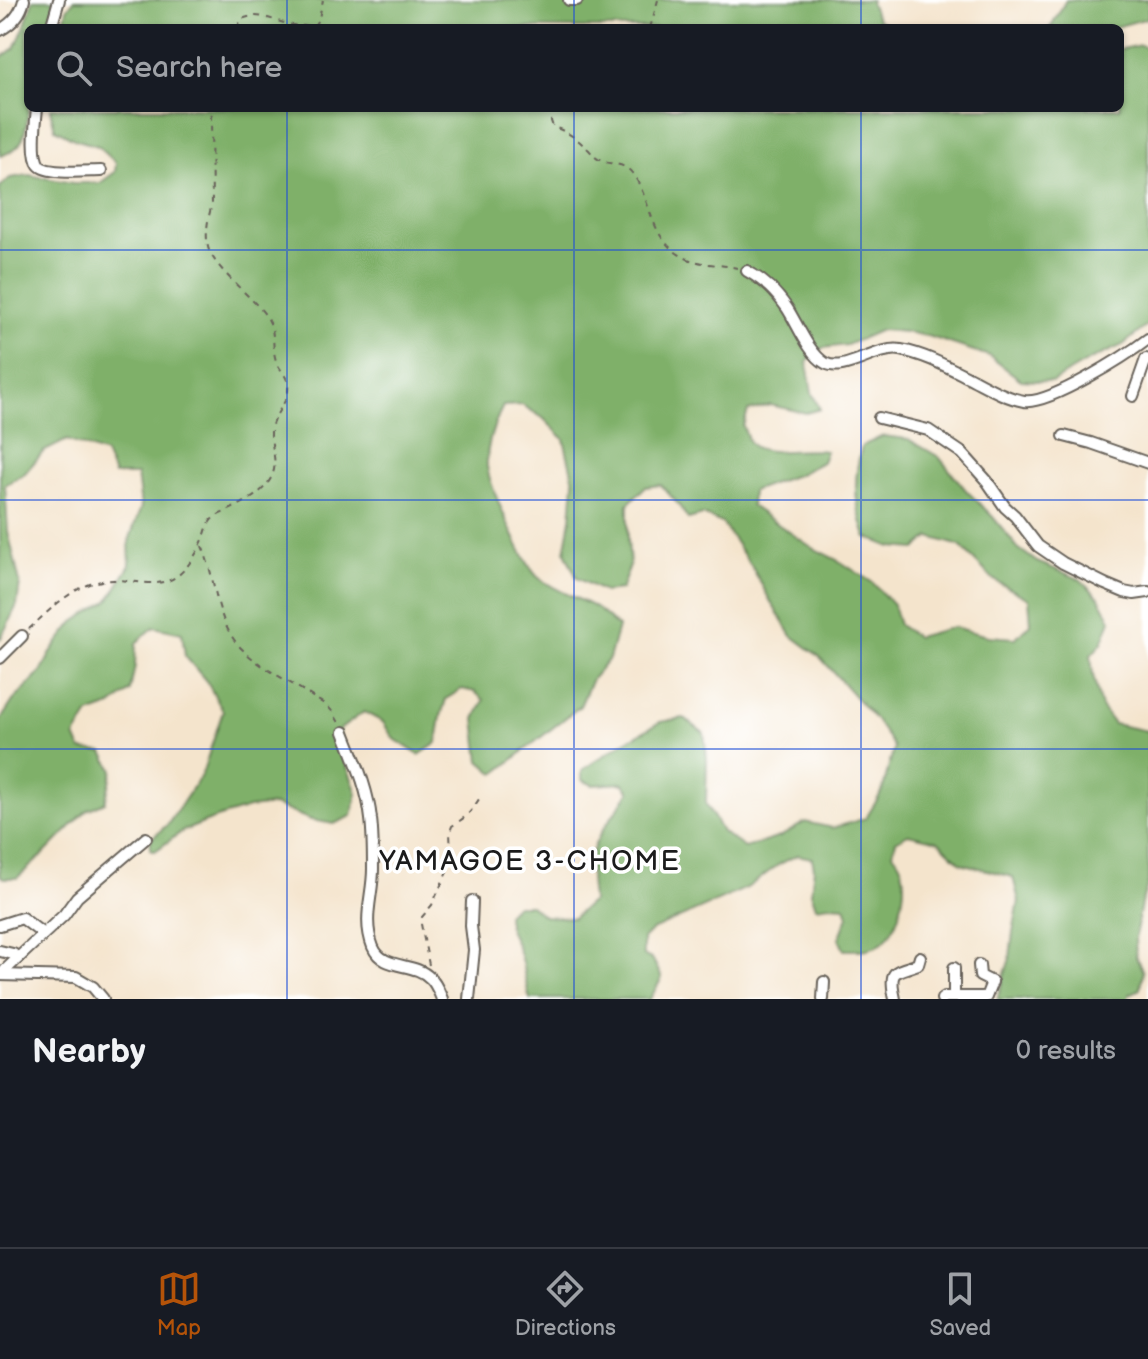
<!DOCTYPE html>
<html lang="en">
<head>
<meta charset="utf-8">
<style>
	body { margin:0; font-family:"Balsamiq Sans",sans-serif; background:#242831; color:#f1f3f6 }
	.list { margin:0; padding:0; list-style:none }
	h2 { display:flex; justify-content:space-between; align-items:center; height:104px; margin:0; padding:0 32px; font-size:34px }
	h2 small { font-size:26px; font-weight:400; color:#9ea1a6 }
	.icon { flex:none; width:44px; height:44px; fill:none; stroke:currentColor; stroke-width:2; stroke-linecap:round; stroke-linejoin:round }
	.map { position:relative; flex:none; width:1148px; height:999px; overflow:hidden }
	.search { position:absolute; background:#171b24; box-shadow:0 2px 6px #0004; left:24px; right:24px; top:24px; height:88px; display:flex; align-items:center; gap:20px; box-sizing:border-box; padding:0 28px; border-radius:12px; color:#9ea1a6; font-size:30px }
	.sheet { height:248px; background:#171b24 }
	nav { display:flex; justify-content:space-around; align-items:center; box-sizing:border-box; height:112px; border-top:2px solid #363941; background:#171b24; font-size:22px; color:#9ea1a6 }
	nav a { display:grid; justify-items:center; gap:4px }
	nav .on { color:#b45309 }
	.map>svg:first-child { display:block }
	.forest { fill:#7fb069; stroke:#4e6642; stroke-width:2 }
	.lines { fill:none; stroke-linecap:round; stroke-linejoin:round }
	.street-casing { stroke:#68625a; stroke-width:14 }
	.path { stroke:#68625a; stroke-width:2; stroke-dasharray:6 6; stroke-linecap:butt }
	.street { stroke:#fff; stroke-width:10 }
	.grid { fill:none; stroke:#1d4ed8; stroke-width:2; stroke-opacity:0.55 }
	.labels { text-anchor:middle; dominant-baseline:central; stroke-width:7; stroke-linejoin:round; paint-order:stroke }
	.neighbourhood-label { font-size:28px; letter-spacing:2px; fill:#1c1c1c; stroke:#fff }
</style>
</head>
<body>
<div class="map">
<svg width="1148" height="999" viewBox="0 0 1148 999">
	<rect width="100%" height="100%" fill="#fff"/>
	<filter id="ink" filterUnits="userSpaceOnUse"><feTurbulence type="fractalNoise" baseFrequency=".0125" numOctaves="2"/><feDisplacementMap in="SourceGraphic" scale="16" xChannelSelector="R" yChannelSelector="G"/><feConvolveMatrix kernelMatrix="1 2 1 2 8 2 1 2 1" color-interpolation-filters="sRGB"/></filter>
	<filter id="wash" filterUnits="userSpaceOnUse"><feTurbulence type="fractalNoise" baseFrequency=".006" numOctaves="4" result="noise"/><feDisplacementMap in="SourceGraphic" scale="32" xChannelSelector="R" yChannelSelector="G"/><feGaussianBlur stdDeviation="1.8" result="paint"/><feColorMatrix in="noise" values="0 0 0 0 0 0 0 0 0 0 0 0 0 0 0 0 0 1.4 0 .05"/><feComposite in="paint" operator="in"/></filter>
	<g filter="url(#wash)">
		<rect width="100%" height="100%" fill="#f4e4cc"/>
		<g class="forest">
			<path d="M33 0H55L48 28H28C28 57 33 120 21 142 17 149 7 154 0 156V58L15 48 24 28Z"/>
			<path d="M74 0H871L870 3 878 20 893 28H63L67 9Z"/>
			<path d="M1066 0H1148V18L1112 28H1050Z"/>
			<path d="M1141 45 1148 49V325L1123 345 1090 360 1052 382 1021 380 989 356 931 337 906 332 881 330 847 345 823 348 807 362 812 393 820 409 806 413 770 405 748 411 743 426C745 431 747 439 750 443 761 458 808 447 826 451L822 462 799 474 752 491 751 506 813 548 841 562 873 583 893 605 899 625 917 637 953 627 988 636 1015 638 1031 624 1029 599 994 580 960 546 930 537 916 549 891 547 866 537C855 504 852 481 862 446L883 436 908 439 939 457 966 490 993 517 1018 548 1037 562 1080 579 1099 597 1111 620 1102 643 1091 655 1093 675 1101 707 1114 724 1148 731V883L1141 904 1135 938 1136 957 1143 972 1140 989 1130 994 1127 999H997L1010 958 1013 932 1019 901 1013 877 961 863 938 841 908 834 896 841 893 853C897 858 901 863 902 869 908 890 899 931 880 944 870 951 856 950 844 950L839 939 848 916 845 906 830 905 816 907 811 892 814 868 812 858 797 855 778 865 747 888 652 930 643 939V955L653 960 662 978 650 999H530C525 984 524 967 519 952 514 935 508 936 507 914L516 905H530L544 916 573 918 592 901C591 889 589 875 590 863 592 838 616 813 630 791L623 783 593 785 582 780V770L618 746 660 722 684 718 704 733 707 758 706 804 722 832 745 848 780 837 805 822 833 828 866 818 882 792 894 747 875 719 820 657 792 636 772 604 752 567 722 523 703 515 688 519 678 504 661 485 645 487 628 504V540L630 565 621 590 604 592 577 578 565 552 571 519 574 482 564 439 543 418 522 405 503 406C494 424 486 445 487 466 489 485 525 567 539 578 556 591 576 597 594 607 603 612 610 621 618 627L609 659 592 679 580 706 495 774 480 761 475 719 484 700 475 692 462 689 446 699 441 716 437 743 419 755 393 738 383 722 364 712 339 730V745L357 793 352 816 334 824 311 820 274 805 249 808 216 818 183 831 155 851 150 849 151 839 168 824 202 774 223 711 207 682 185 656 182 633 154 627 136 643 135 666 130 691 111 706 89 714 75 736 81 750 103 752 113 770 105 802 87 810 42 856 17 878H3L0 875V721L13 701 41 672 53 649 74 622 109 600 130 565 129 541 141 507 137 475H114L105 454 67 440 43 452 25 473 5 485 8 531 20 583 17 605 0 640V187L10 178 29 175 73 183H100L115 172 116 163 98 146 74 139 55 129 51 113V108H1120V49Z"/>
		</g>
	</g>
	<g filter="url(#ink)">
		<g class="lines">
			<defs>
				<g id="street">
					<path d="M569 0H577"/>
					<path d="M51 28 59 0"/>
					<path d="M0 30C13 23 21 14 24 0"/>
					<path d="M37 108C36 121 31 154 39 165 47 175 88 171 101 171"/>
					<path d="M747 271C765 281 776 292 787 308 797 323 809 354 825 363 844 374 876 346 901 350 924 354 948 367 968 377 986 386 1005 398 1024 401 1049 405 1127 355 1148 339"/>
					<path d="M1133 396 1146 359 1148 360"/>
					<path d="M879 418 928 430 962 453 987 481 1005 507 1015 516 1038 546 1063 563 1105 584 1124 592 1134 594 1148 592"/>
					<path d="M1064 436 1091 443 1148 463"/>
					<path d="M0 658 22 636"/>
					<path d="M344 732C355 760 368 789 371 819 373 835 373 852 373 869 373 896 362 919 373 947 383 971 414 961 430 978 436 983 439 992 442 999"/>
					<path d="M0 925 22 918 43 934"/>
					<path d="M0 951 13 954 18 958"/>
					<path d="M954 968V997"/>
					<path d="M1 974 64 915 77 897 146 838"/>
					<path d="M0 975 76 977 93 987 103 999"/>
					<path d="M469 999 474 950 471 926 472 901"/>
					<path d="M823 999 824 982"/>
					<path d="M895 999C888 968 895 973 918 964L920 957"/>
					<path d="M942 999 945 997H986L992 982 980 976 979 965"/>
				</g>
			</defs>
			<use href="#street" class="street-casing"/>
			<g class="path">
				<path d="M238 28 240 20C259 10 274 22 293 25 299 26 307 26 314 26L319 18 323 0"/>
				<path d="M650 28 658 0"/>
				<path d="M553 108 551 121 553 127C569 132 577 139 589 150 592 153 594 157 598 159 608 166 623 161 632 173 651 198 649 234 677 253 695 266 716 263 737 268"/>
				<path d="M202 546C217 580 214 621 242 649 263 670 290 681 314 698 319 701 326 704 330 709 334 713 337 720 340 724"/>
				<path d="M29 629C54 606 79 579 116 580 133 580 153 587 170 580 183 575 195 557 201 544 205 537 206 528 210 522 213 517 220 514 225 512 243 503 263 495 272 476 280 458 266 440 273 422 278 409 290 400 288 384 287 376 280 370 277 363 271 350 276 334 269 321 265 313 257 305 250 298 238 286 212 263 208 247 205 234 208 217 212 205L211 117 213 108"/>
				<path d="M429 965 421 924 422 917 432 905 447 872 451 855 450 832 452 826C469 815 470 813 481 796"/>
			</g>
			<use href="#street" class="street"/>
		</g>
	</g>
	<path class="grid" d="M287 0V28M574 0V28M861 0V28M287 108V999M574 108V999M861 108V999M0 250H1148M0 500H1148M0 749H1148"/>
	<g class="labels">
		<g class="neighbourhood-label">
			<text x="530" y="861">YAMAGOE 3-CHOME</text>
		</g>
	</g>
</svg>
<div class="search"><svg class="icon" aria-label="search" viewBox="0 0 24 24"><circle cx="10" cy="10" r="6"/><path d="M15 15l6 6"/></svg>Search here</div>
</div>
<section class="sheet">
<h2>Nearby<small>0 results</small></h2>
<ul class="list">
</ul>
</section>
<nav>
<a class="on"><svg class="icon" aria-label="map" viewBox="0 0 24 24"><path d="M3 6l6-2 6 2 6-2v14l-6 2-6-2-6 2zM9 4v14M15 6v14"/></svg>Map</a>
<a><svg class="icon" aria-label="directions" viewBox="0 0 24 24"><path d="M12 3l9 9-9 9-9-9zM9 14v-3h6M13 9l2 2-2 2"/></svg>Directions</a>
<a><svg class="icon" aria-label="saved" viewBox="0 0 24 24"><path d="M7 4h10v16l-5-4-5 4z"/></svg>Saved</a>
</nav>
</body>
</html>
